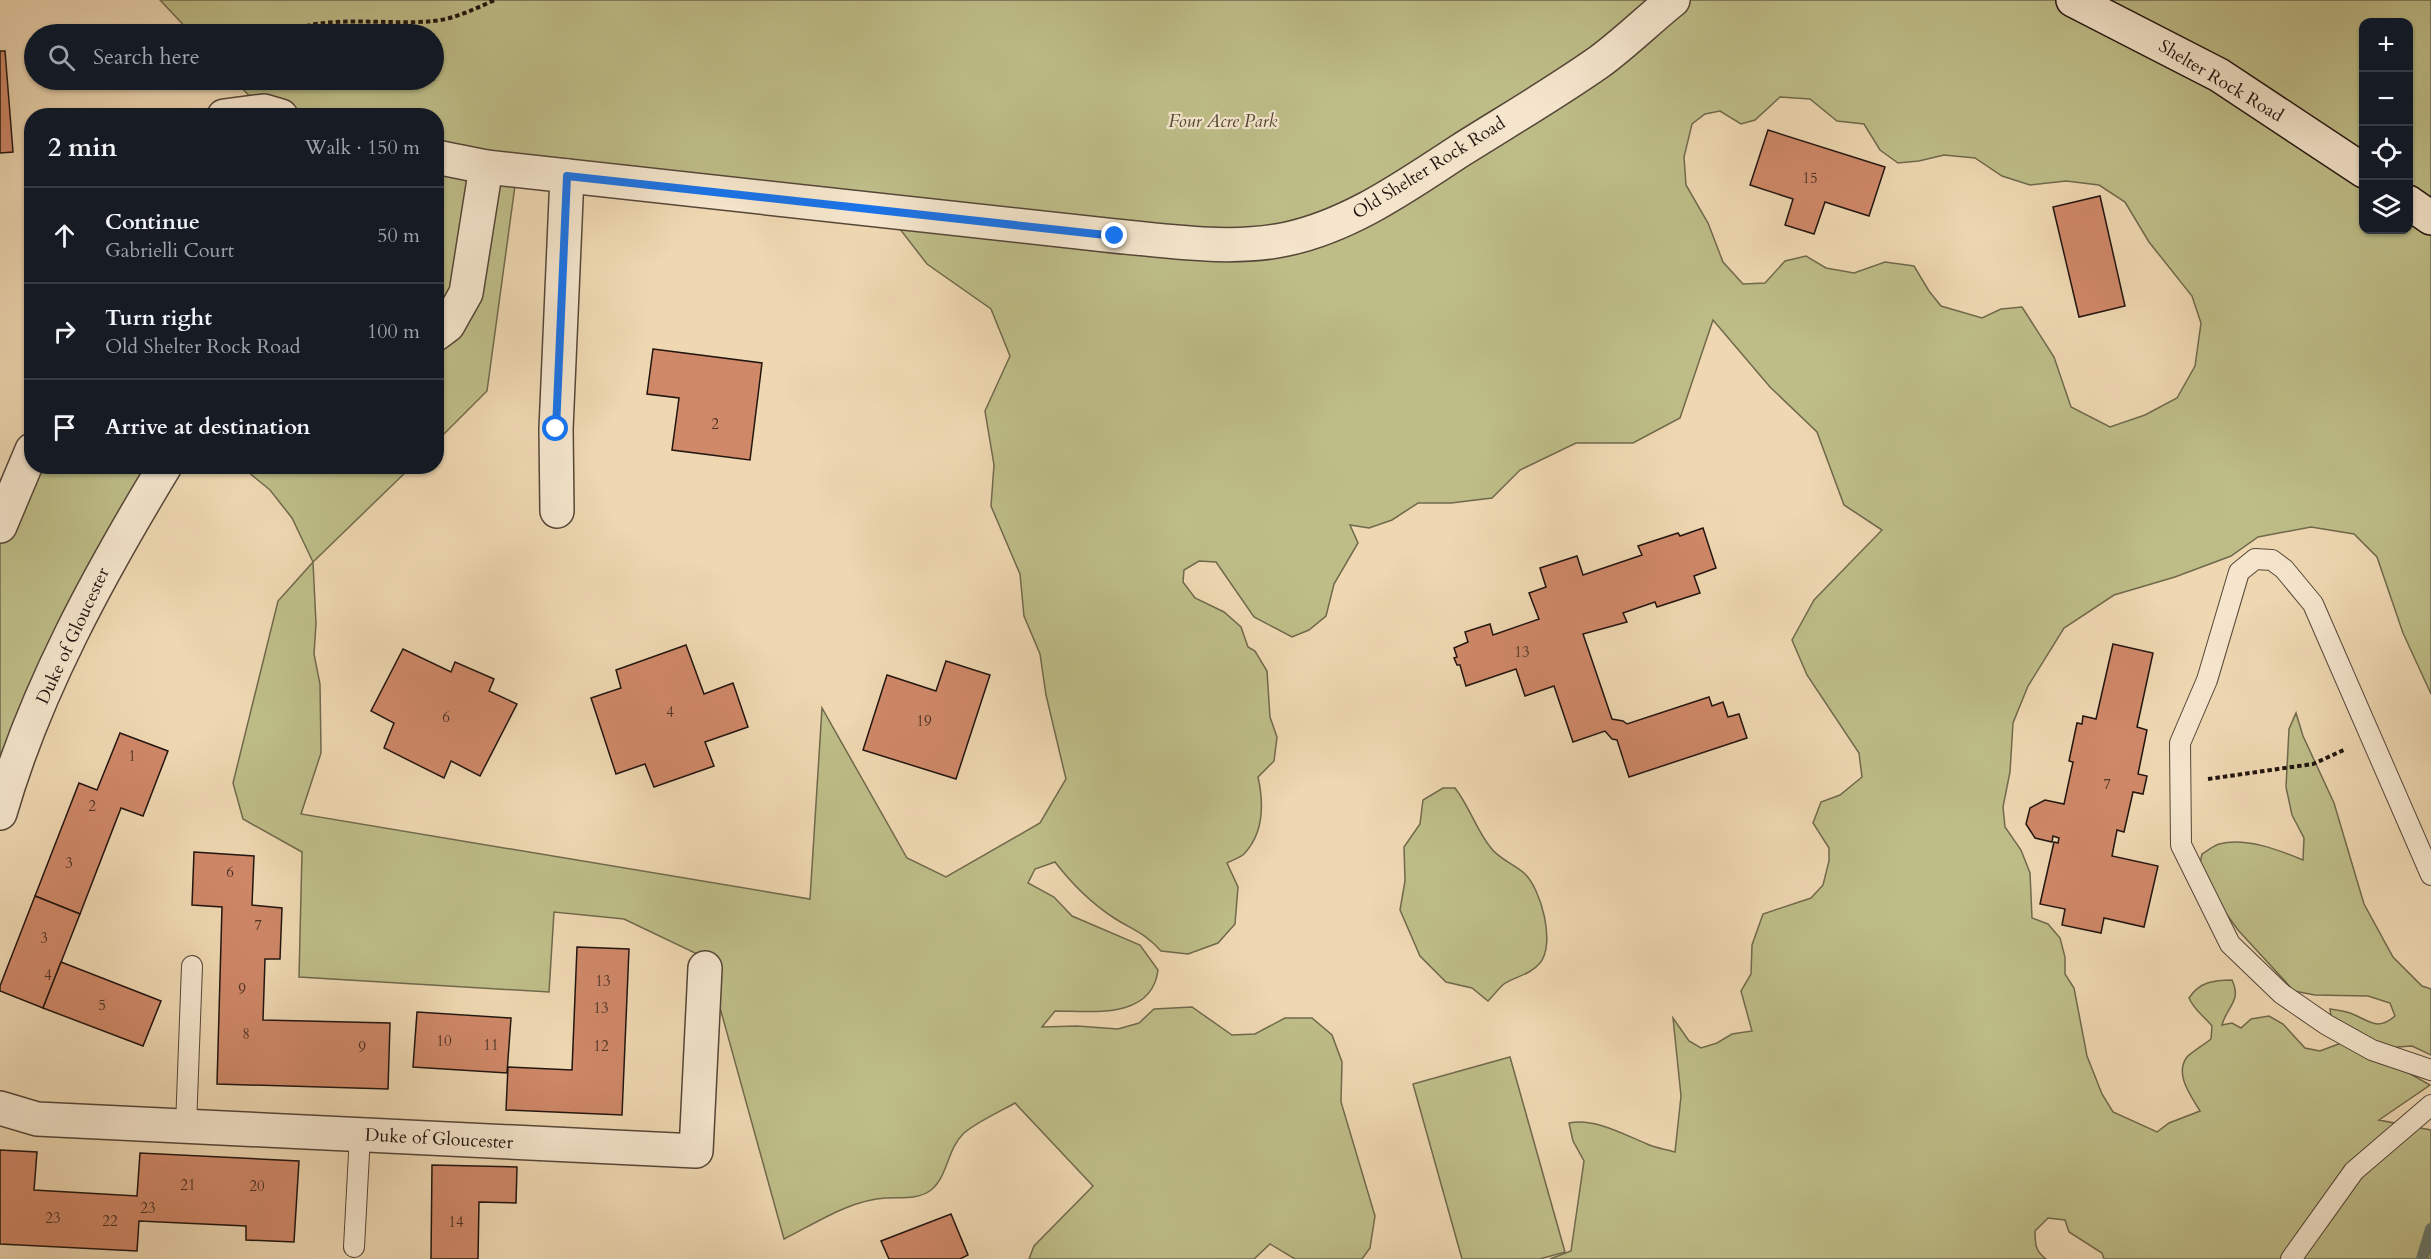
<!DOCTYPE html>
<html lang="en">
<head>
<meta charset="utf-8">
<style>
	body { margin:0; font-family:Cardo,serif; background:#242831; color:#f1f3f6 }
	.controls { position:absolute; right:18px; top:18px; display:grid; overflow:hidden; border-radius:12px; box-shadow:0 2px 4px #0004 }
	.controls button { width:54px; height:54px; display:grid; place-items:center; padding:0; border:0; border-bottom:2px solid #363941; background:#171b24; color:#f1f3f6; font:30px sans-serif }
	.stop { position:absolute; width:18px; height:18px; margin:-14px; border:4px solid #1a73e8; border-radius:50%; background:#fff }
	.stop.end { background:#1a73e8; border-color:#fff; box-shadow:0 2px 6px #0008 }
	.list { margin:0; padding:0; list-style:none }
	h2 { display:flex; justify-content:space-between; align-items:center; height:78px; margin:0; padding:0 24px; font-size:26px }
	h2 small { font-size:20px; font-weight:400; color:#9ea1a6 }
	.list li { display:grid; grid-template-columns:39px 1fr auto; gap:18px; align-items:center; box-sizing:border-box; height:96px; padding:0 24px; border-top:2px solid #363941 }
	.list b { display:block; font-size:22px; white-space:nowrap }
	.list p { margin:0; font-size:20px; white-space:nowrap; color:#9ea1a6 }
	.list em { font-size:20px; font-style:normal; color:#9ea1a6 }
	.icon { flex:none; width:33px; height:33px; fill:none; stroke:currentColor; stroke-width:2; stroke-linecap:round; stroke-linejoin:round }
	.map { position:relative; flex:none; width:2431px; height:1259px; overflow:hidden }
	.search { position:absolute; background:#171b24; box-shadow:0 2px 4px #0004; left:24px; top:24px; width:420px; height:66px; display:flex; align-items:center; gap:15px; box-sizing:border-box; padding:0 21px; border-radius:33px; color:#9ea1a6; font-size:22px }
	.panel { position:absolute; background:#171b24; box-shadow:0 2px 4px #0004; left:24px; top:108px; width:420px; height:366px; border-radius:24px }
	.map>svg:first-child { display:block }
	.green { fill:#bebd88; stroke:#70694c; stroke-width:1.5; fill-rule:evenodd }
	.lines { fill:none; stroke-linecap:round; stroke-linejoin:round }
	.stream { stroke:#69786d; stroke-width:12 }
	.building { fill:#cf8868; stroke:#221510; stroke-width:1.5 }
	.service-casing { stroke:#554638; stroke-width:22 }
	.minor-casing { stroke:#554638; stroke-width:36 }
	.secondary-casing { stroke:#221510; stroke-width:36 }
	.path { stroke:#221510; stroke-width:4; stroke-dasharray:4.5 3; stroke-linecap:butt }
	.service { stroke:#f4e5cc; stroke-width:20 }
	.minor { stroke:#f4e5cc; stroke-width:33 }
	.secondary { stroke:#f4e5cc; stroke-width:33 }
	.route { stroke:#1a73e8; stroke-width:8 }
	.labels { text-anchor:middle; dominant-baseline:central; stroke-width:4.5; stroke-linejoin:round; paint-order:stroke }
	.number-label { font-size:15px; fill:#4d3226 }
	.street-label { font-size:18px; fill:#221510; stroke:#f4e5cc }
	.park-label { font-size:18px; font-style:italic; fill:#514734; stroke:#f4e5cc }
</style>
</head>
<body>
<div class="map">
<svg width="2431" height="1259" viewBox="0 0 2431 1259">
	<rect width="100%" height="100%" fill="#eed7b1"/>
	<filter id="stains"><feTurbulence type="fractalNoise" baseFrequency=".00333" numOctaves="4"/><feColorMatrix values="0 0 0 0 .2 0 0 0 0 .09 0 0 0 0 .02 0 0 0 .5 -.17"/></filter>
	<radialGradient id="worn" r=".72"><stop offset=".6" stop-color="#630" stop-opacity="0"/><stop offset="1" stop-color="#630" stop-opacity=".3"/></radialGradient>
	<g class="green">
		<path d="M160 0H2431V694L2403 633 2377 557 2354 534 2311 527 2258 537 2231 556 2175 577 2114 595 2064 628 2028 686 2013 723 2010 772 2003 807 2005 827 2021 850 2030 873 2032 918 2048 924 2060 938 2065 957V974L2074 988 2087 1056 2102 1094 2113 1112 2157 1132 2169 1123 2200 1111C2191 1096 2174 1074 2187 1057 2192 1052 2205 1044 2211 1039L2212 1026C2204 1016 2194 1010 2189 998 2199 982 2214 980 2232 980 2242 1001 2227 1006 2222 1025L2232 1023 2241 1028 2251 1019 2269 1016 2283 1024 2305 1048 2320 1051 2344 1042 2331 1018 2330 1009C2337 1010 2344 1011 2350 1013 2369 1020 2377 1032 2395 1016L2390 1003 2368 996 2315 995 2294 991 2238 930 2212 894 2199 868 2202 854C2207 851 2213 846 2219 844 2246 837 2279 850 2303 860L2304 838 2292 815 2286 787 2289 729 2296 713 2303 736 2334 803 2364 904 2393 957 2422 986 2431 989V1055L2412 1046 2397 1047 2400 1068 2430 1085 2379 1120 2431 1130V1259H2303L2302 1256 2295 1259H2104L2102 1253 2069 1232 2065 1220 2048 1218 2035 1231C2035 1243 2035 1251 2046 1259H1550L1571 1251 1584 1161 1573 1141 1569 1123C1595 1118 1623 1134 1647 1144 1655 1148 1665 1149 1675 1152L1681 1096 1673 1018 1689 1041 1701 1048 1717 1043 1732 1034 1752 1031 1741 991 1751 974 1752 945 1763 914 1811 898 1823 885 1829 861V848L1813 823 1821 802 1840 795 1862 777 1859 753 1807 675 1792 640 1814 600 1882 530 1844 505 1817 432 1770 387 1713 320 1680 418 1633 443H1576L1520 470 1492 498 1451 503H1418L1392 520 1369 528 1350 525 1358 543 1334 584 1326 616 1309 630 1292 637 1254 617 1216 562 1199 561 1184 570 1183 582 1195 598 1224 612 1241 627 1248 647 1255 651 1267 671 1270 717 1277 737 1274 761 1258 777C1264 804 1264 833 1244 854 1240 858 1232 860 1227 863L1238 887 1235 924 1218 943 1188 954 1161 951C1145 933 1133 930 1114 918 1091 903 1072 884 1055 862L1035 869 1028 883 1054 897 1072 916 1140 945 1158 970C1152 1020 1091 1011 1055 1011L1042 1027 1077 1026 1118 1029 1139 1023 1154 1009 1192 1007 1232 1035 1255 1034 1285 1018H1312L1332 1035 1342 1062 1341 1102 1375 1216 1370 1248 1362 1259H1295L1270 1244 1254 1259H1029L1034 1246 1093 1186 1015 1103C1001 1111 973 1124 963 1134 947 1150 948 1176 931 1190 918 1200 901 1197 886 1198 850 1200 816 1223 784 1239L719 1004 714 962 624 919 554 912 549 992 299 977 302 852 243 819 233 783 278 601 313 562 292 518 270 490 242 467H411L313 562 316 624 314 654 320 684 321 753 301 814 810 899 822 708 907 858 946 877 1040 823 1066 779 1046 695 1040 654 1024 616 1020 574 991 506 994 465 985 411 1010 356 991 309 927 264 886 211 517 171 487 391 437 441 436 116 224 115 263 110 234 80H434V34H192ZM2364 22H2408V230H2364ZM1780 97 1810 99 1837 121 1864 124 1880 150 1898 163 1919 161 1944 155 1975 158 2002 176 2030 185 2066 181 2099 185 2125 202 2149 242 2192 296 2201 323 2195 366 2177 398 2145 415 2110 427 2071 407 2054 357 2022 307 2001 309 1982 318 1941 306 1929 291 1914 266 1885 262 1854 273 1826 268 1806 256 1785 261 1765 283 1743 284 1723 262 1708 223 1686 185 1684 157 1692 124 1705 114 1720 111 1741 124 1755 120Z"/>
		<path d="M32 466 166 467 0 813V507Z"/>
		<path d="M1443 788H1455C1470 807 1476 830 1491 848 1499 859 1514 864 1524 873 1541 888 1556 944 1540 963 1530 975 1516 976 1504 984 1498 989 1493 996 1488 1001L1472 988 1446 982 1420 956 1400 910 1405 881 1404 847 1420 824 1423 800Z"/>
		<path d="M1510 1057 1565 1252 1540 1259H1462L1413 1084Z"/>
	</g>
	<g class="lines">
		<path class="stream" d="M2422 1259 2431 1229"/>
	</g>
	<g class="building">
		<path d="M0 51H5L13 152 0 153Z"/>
		<path d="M1768 130 1885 167 1869 216 1825 202 1814 234 1785 225 1793 199 1750 185Z"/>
		<path d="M2100 196 2125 306 2079 317 2053 207Z"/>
		<path d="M653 349 762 363 750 460 672 450 679 398 647 394Z"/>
		<path d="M1703 528 1716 568 1694 576 1700 593 1657 607 1655 602 1623 613 1627 622 1583 634 1612 719 1623 721 1627 724 1709 697 1712 706 1723 702 1728 717 1739 714 1747 738 1629 777 1617 740 1612 739 1605 731 1573 742 1554 686 1525 696 1516 669 1466 686 1460 665H1457L1454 658 1457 657 1454 648 1468 642 1465 632 1490 624 1493 635 1539 619 1529 593 1546 587 1540 568 1577 556 1583 575 1642 555 1638 546 1678 533 1680 536Z"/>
		<path d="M2113 644 2153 653 2137 727 2147 730 2138 774 2147 776 2143 794 2133 792 2124 832 2117 830 2112 856 2158 866 2144 927 2104 918 2101 933 2062 925 2065 909 2040 904 2054 842 2058 843 2059 838 2053 836 2052 842 2035 838 2026 824 2030 808 2045 800 2064 804 2073 762 2069 761 2077 723 2082 724 2083 716 2096 719Z"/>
		<path d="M686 645 704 694 733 683 748 727 705 742 714 766 654 787 645 764 616 774 591 698 621 688 616 670Z"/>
		<path d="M403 649 451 672 455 662 494 679 489 691 517 704 480 776 451 761 444 778 384 748 394 723 371 711Z"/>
		<path d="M946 661 990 675 956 779 863 750 887 675 936 691Z"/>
		<path d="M120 733 168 751 143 816 121 808 80 914 35 896 79 783 97 790Z"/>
		<path d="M194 852 254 856 252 905 282 908 280 959H265L263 1020 390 1023 388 1089 217 1084 222 907 192 905Z"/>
		<path d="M35 896 80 914 43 1008 0 991V986Z"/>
		<path d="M577 947 629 949 622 1115 506 1110 508 1067 572 1070Z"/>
		<path d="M61 962 161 1001 143 1046 43 1008Z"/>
		<path d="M417 1012 511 1018 507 1073 413 1067Z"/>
		<path d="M0 1150 37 1152 34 1190 137 1196 140 1153 299 1161 294 1242 246 1240V1226L139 1221 137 1251 0 1244Z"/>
		<path d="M432 1165 517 1167 516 1203 479 1202 478 1259H431Z"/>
		<path d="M951 1214 968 1255 960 1259H889L881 1241Z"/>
	</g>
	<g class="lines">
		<defs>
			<g id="service">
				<path d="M2431 875 2313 604 2284 569 2272 560 2255 559 2239 572 2207 680 2180 743 2181 845 2230 944 2282 994 2327 1025 2372 1050 2431 1070"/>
				<path d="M186 1126 192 966"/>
				<path d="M354 1247 360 1135"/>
				<path d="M2291 1259 2354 1171 2431 1105"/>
			</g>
			<g id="minor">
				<path d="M224 116 264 111 281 116"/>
				<path d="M436 157 486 167 1115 236C1171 241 1232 251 1287 239 1352 225 1407 185 1461 150 1507 121 1555 93 1599 62 1625 43 1648 20 1673 0"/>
				<path d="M436 334 448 325 466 293 486 167"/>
				<path d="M557 511 556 429 567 176"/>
				<path d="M0 526 32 450"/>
				<path d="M0 813C35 691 99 575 165 466"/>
				<path d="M0 1108 37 1119 696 1151 705 968"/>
			</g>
			<g id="secondary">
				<path d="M2073 0 2219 75 2364 171"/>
				<path d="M2408 202 2431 218"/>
			</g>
		</defs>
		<use href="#service" class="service-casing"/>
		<use href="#minor" class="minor-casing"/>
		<use href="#secondary" class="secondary-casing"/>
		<g class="path">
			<path d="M285 34C322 13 391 26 433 21 455 19 474 9 495 0"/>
			<path d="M2208 779 2313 764 2346 749"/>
		</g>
		<use href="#service" class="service"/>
		<use href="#minor" class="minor"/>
		<use href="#secondary" class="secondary"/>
	</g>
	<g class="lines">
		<path class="route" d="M556 429 567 176 1115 236"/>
	</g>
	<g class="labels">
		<g class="number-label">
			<text x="1810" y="178">15</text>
			<text x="715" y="424">2</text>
			<text x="1522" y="652">13</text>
			<text x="670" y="712">4</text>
			<text x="446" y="717">6</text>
			<text x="924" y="721">19</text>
			<text x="132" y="756">1</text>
			<text x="2107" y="784">7</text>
			<text x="92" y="806">2</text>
			<text x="69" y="863">3</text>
			<text x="230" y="872">6</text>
			<text x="258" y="925">7</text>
			<text x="44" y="938">3</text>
			<text x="48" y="975">4</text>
			<text x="603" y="981">13</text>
			<text x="242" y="989">9</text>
			<text x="102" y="1005">5</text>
			<text x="601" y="1008">13</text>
			<text x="246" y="1034">8</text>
			<text x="444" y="1041">10</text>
			<text x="491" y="1045">11</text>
			<text x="601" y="1046">12</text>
			<text x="362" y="1047">9</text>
			<text x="188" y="1185">21</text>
			<text x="257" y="1186">20</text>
			<text x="148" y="1208">23</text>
			<text x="53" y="1218">23</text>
			<text x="110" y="1221">22</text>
			<text x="456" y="1222">14</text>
		</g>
		<g class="street-label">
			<text transform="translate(2221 81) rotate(31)">Shelter Rock Road</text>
			<text transform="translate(1429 168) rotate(-32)">Old Shelter Rock Road</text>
			<text transform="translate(73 636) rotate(-65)">Duke of Gloucester</text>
			<text transform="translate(439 1139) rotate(3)">Duke of Gloucester</text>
		</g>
		<g class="park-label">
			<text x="1223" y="121">Four Acre Park</text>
		</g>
	</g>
	<rect width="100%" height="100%" filter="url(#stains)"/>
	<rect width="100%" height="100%" fill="url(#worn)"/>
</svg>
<div class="controls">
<button>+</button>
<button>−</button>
<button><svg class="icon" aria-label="locate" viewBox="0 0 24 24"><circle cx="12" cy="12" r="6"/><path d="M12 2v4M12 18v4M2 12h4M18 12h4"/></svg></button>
<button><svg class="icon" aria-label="layers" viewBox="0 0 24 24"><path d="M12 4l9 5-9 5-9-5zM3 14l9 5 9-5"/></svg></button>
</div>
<div class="stop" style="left:556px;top:429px"></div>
<div class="stop end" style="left:1115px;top:236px"></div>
<div class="search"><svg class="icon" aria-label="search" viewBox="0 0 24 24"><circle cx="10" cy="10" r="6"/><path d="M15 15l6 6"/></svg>Search here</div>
<section class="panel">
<h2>2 min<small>Walk · 150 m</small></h2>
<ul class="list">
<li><svg class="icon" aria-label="ahead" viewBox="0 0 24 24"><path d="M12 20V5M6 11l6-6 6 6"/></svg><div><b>Continue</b><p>Gabrielli Court</p></div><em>50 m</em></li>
<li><svg class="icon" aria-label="right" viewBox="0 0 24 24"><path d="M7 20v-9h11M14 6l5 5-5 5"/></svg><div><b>Turn right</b><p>Old Shelter Rock Road</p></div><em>100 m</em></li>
<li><svg class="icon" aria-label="arrive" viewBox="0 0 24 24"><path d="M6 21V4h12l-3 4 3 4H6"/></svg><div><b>Arrive at destination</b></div></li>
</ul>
</section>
</div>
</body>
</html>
